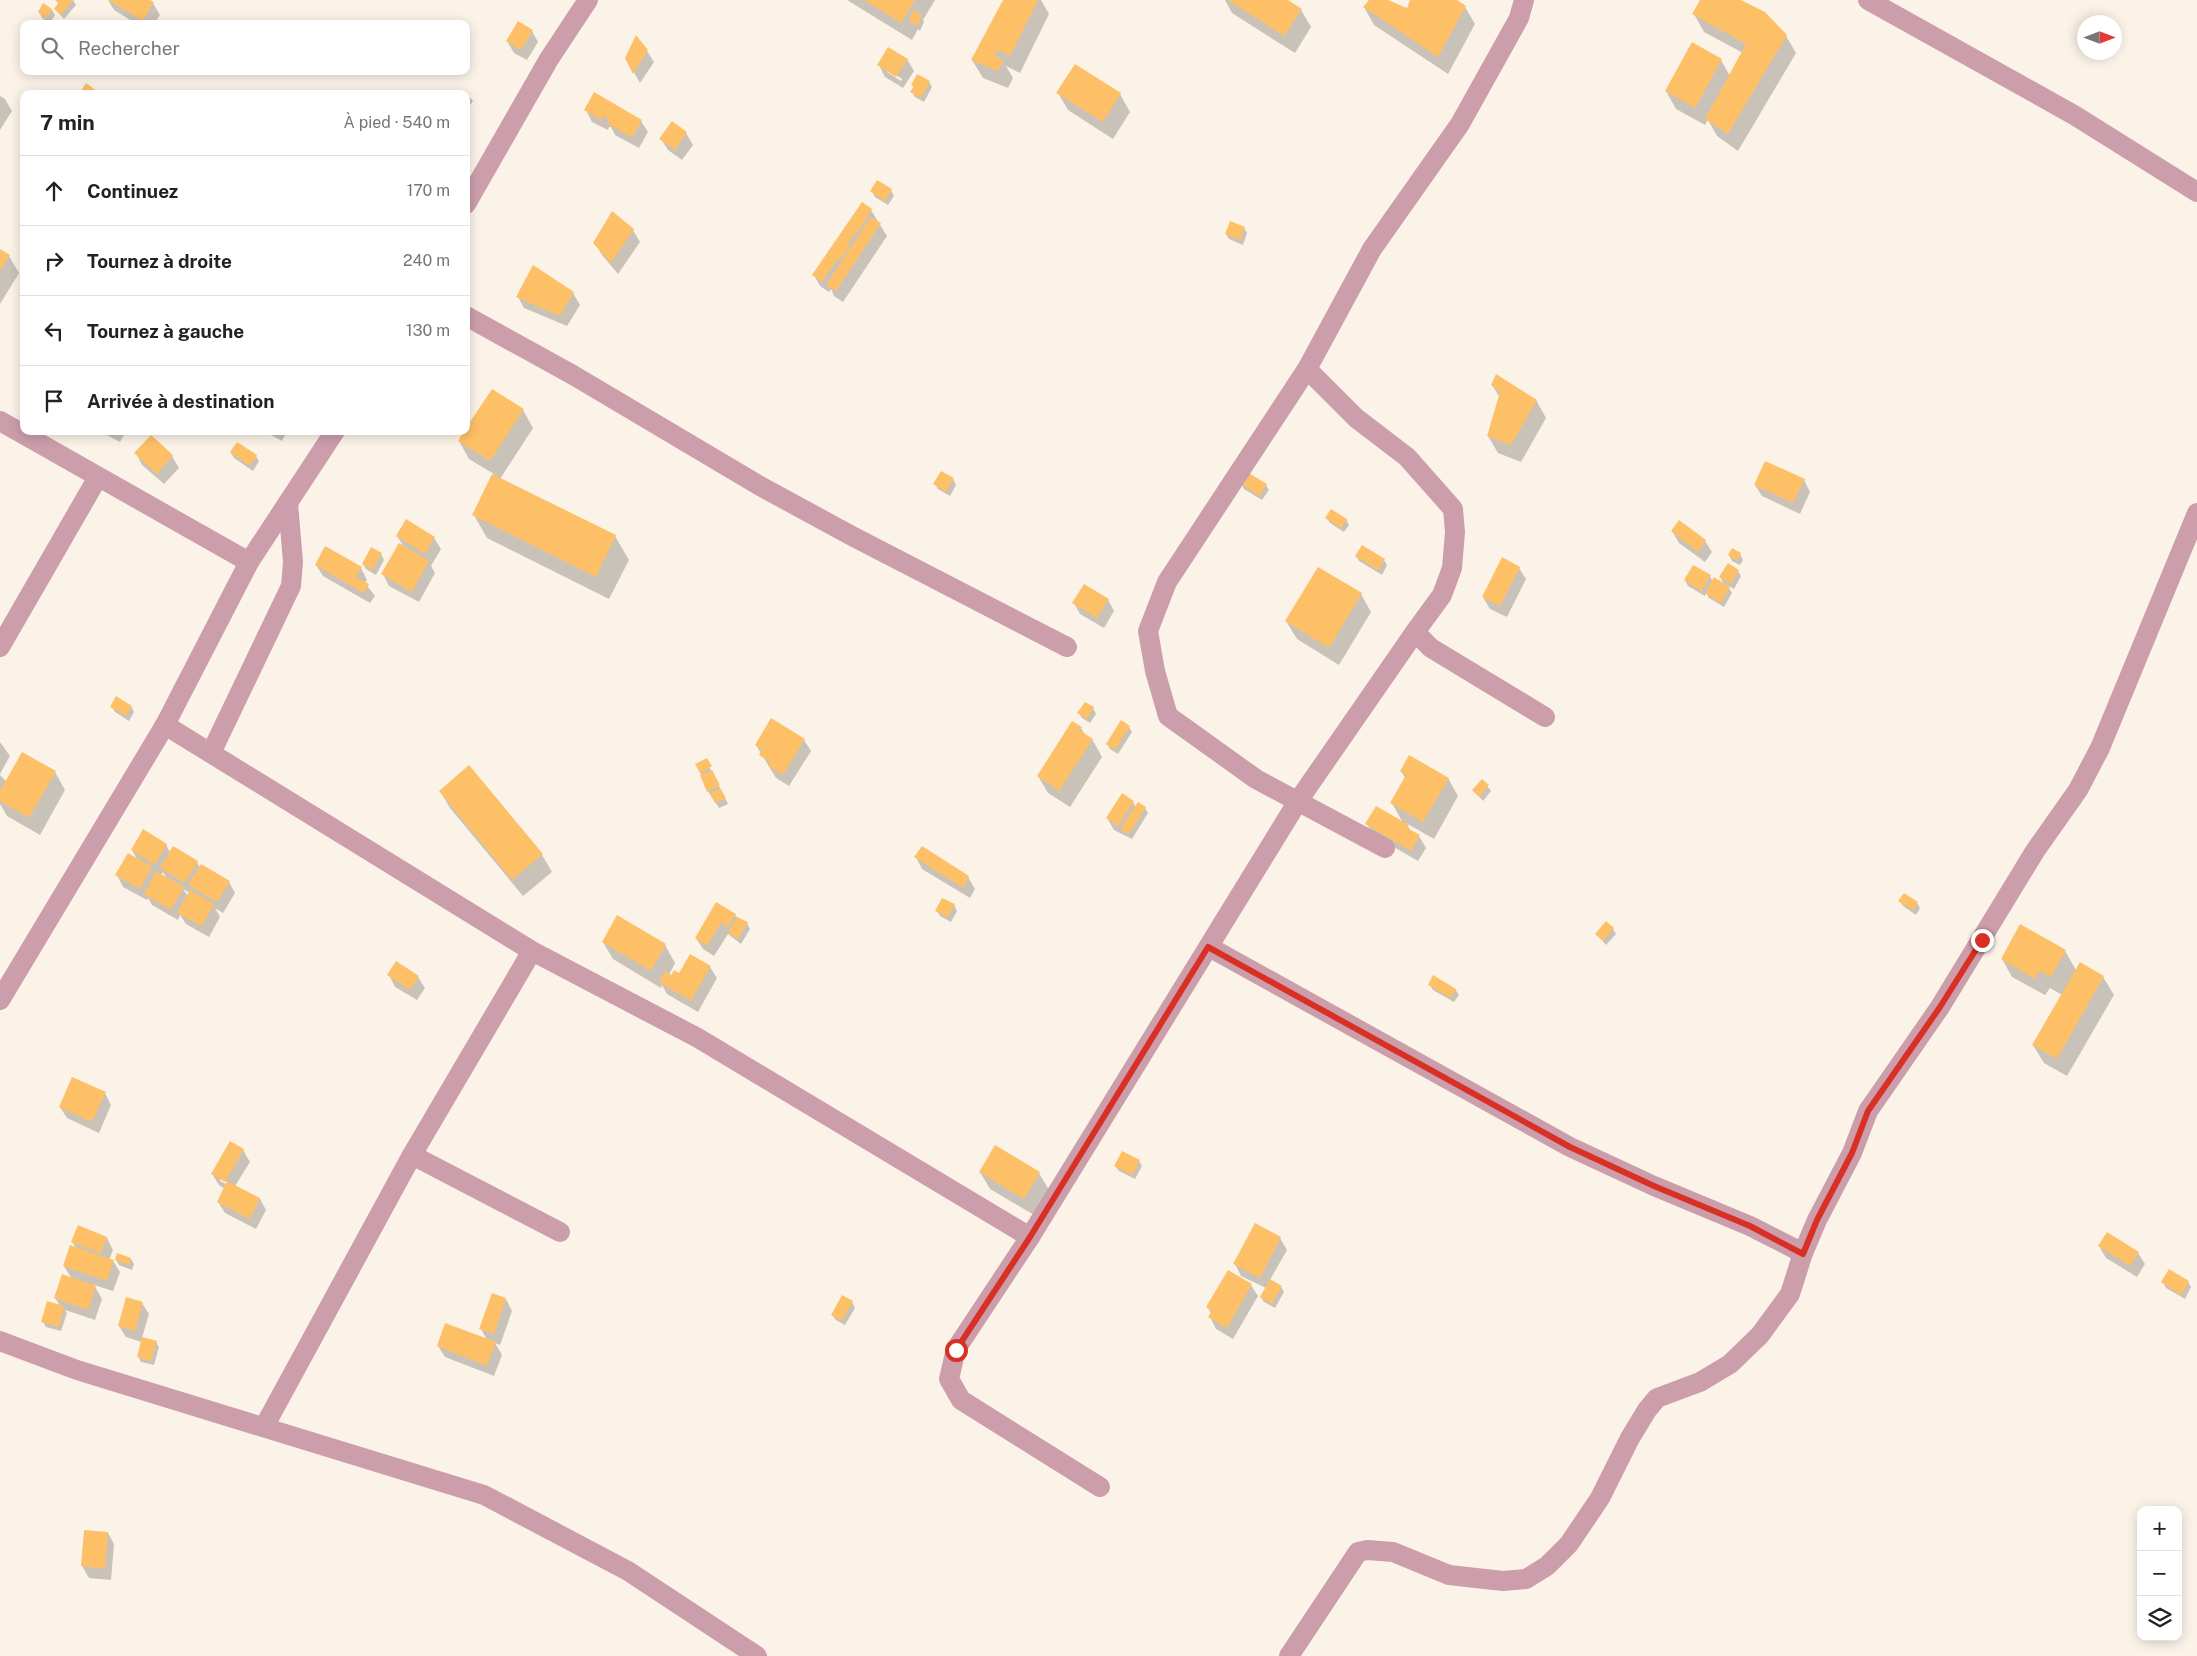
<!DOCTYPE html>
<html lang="fr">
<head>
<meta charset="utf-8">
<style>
	body { margin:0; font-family:"Public Sans",sans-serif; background:#f6f6f6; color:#222 }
	.controls { position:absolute; right:15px; bottom:15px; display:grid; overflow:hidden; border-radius:10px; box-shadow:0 2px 12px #0003 }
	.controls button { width:45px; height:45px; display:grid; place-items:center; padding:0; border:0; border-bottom:1px solid #e0e0e0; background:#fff; color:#222; font:25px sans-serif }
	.compass { position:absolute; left:2077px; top:15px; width:45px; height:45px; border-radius:50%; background:#fff; box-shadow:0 2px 12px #0003; rotate:90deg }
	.stop { position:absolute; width:15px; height:15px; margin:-11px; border:4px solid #d93025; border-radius:50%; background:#fff }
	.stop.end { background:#d93025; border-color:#fff; box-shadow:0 1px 5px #0008 }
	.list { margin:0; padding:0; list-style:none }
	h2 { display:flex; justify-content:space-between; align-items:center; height:65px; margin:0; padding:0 20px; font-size:21px }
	h2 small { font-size:16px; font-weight:400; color:#767676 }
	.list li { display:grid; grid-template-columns:32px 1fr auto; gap:15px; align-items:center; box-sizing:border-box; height:70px; padding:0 20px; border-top:1px solid #e0e0e0 }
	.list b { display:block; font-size:19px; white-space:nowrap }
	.list em { font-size:16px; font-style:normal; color:#767676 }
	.icon { flex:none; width:28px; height:28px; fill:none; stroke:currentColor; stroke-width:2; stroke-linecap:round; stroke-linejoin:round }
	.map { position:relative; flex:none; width:2197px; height:1656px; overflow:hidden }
	.search { position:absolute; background:#fff; box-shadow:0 2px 12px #0003; left:20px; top:20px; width:450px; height:55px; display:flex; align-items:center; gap:12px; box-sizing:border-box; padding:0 18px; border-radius:10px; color:#767676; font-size:19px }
	.panel { position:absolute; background:#fff; box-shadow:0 2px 12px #0003; left:20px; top:90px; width:450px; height:345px; border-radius:10px }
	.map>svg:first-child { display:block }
	.shadow { fill:#0003; fill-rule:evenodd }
	.building { fill:#fec066 }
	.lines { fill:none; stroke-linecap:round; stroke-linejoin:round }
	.street { stroke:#cc9eac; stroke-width:20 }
	.route { stroke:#d93025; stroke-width:6 }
</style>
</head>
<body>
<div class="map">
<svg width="2197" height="1656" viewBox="0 0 2197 1656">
	<rect width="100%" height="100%" fill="#fcf3e8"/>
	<g class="shadow">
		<path d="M55 0H73L76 5 64 19 55 9 59 4Z"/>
		<path d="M108 0H147L153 3 160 15 154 24H137L114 10Z"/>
		<path d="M847 0H935L923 20 924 22 920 31 918 29 912 40Z"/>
		<path d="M1004 0H1041L1049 14 1020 73 1006 66 1013 78 1008 88 983 78 972 60Z"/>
		<path d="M1225 0H1286L1301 10 1311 27 1295 53 1232 13Z"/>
		<path d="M1371 0H1384L1407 10 1412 0H1455L1465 7 1475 24 1448 74 1374 25 1364 7Z"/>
		<path d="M1701 0H1738L1786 36 1796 53 1738 151 1717 136 1708 120 1705 125 1676 109 1666 91 1721 60 1730 76 1743 53 1704 32 1694 14Z"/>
		<path d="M44 5 52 10 55 15 50 23 42 18 39 12Z"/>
		<path d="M532 31 538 42 527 60 514 53 507 41Z"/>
		<path d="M647 51 654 62 640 83 626 58Z"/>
		<path d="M907 59 914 71 903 88 885 77 879 65ZM887 69 902 79 901 81 887 72Z"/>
		<path d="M1075 65 1120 94 1130 112 1113 139 1068 110 1058 93Z"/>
		<path d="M929 82 932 87 924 102 915 97 912 92 914 88 912 85Z"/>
		<path d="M465 92 473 101 467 109 466 94H464Z"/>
		<path d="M0 96 5 99 12 111 0 130Z"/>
		<path d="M586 110 641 121 648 132 639 148 615 135 611 127H609L608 130 592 122Z"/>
		<path d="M673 123 686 133 693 145 682 160 668 150 661 139Z"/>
		<path d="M891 190 894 196 888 205 875 197 872 191Z"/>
		<path d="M871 210 887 236 843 302 834 296 831 289 829 292 820 286 814 275Z"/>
		<path d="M1244 228 1247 233 1243 245 1229 239 1226 234Z"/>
		<path d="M633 230 640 242 618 274 602 255 595 243Z"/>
		<path d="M0 250 9 256 19 273 0 304Z"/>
		<path d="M573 293 580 305 567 326 524 308 518 297Z"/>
		<path d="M1492 385 1536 400 1546 418 1521 462 1498 453 1488 436 1500 398Z"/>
		<path d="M523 410 533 428 500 479 615 536 629 560 609 599 487 538 474 515 494 474 469 459 459 441Z"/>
		<path d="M99 431H126L120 442Z"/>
		<path d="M264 431H287L282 441Z"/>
		<path d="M151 436 172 456 179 468 164 484 142 465 136 453Z"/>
		<path d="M231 453 256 456 259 461 253 471 234 458Z"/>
		<path d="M941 472 953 479 956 485 950 496 938 489 935 484Z"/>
		<path d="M1804 480 1810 492 1800 514 1762 496 1755 485Z"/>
		<path d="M1241 483 1266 485 1269 490 1262 500 1244 489Z"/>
		<path d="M1327 518 1346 519 1349 525 1344 532 1330 523Z"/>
		<path d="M1680 522 1705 541 1712 552 1705 562 1679 543 1672 531Z"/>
		<path d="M397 536 434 538 441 549 431 566 435 573 419 602 389 586 383 574 404 547Z"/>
		<path d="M381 554 384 560 376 575 366 569 363 564Z"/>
		<path d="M1740 554 1743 560 1740 565 1732 561 1729 555Z"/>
		<path d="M1356 556 1384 560 1387 565 1382 575 1359 561Z"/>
		<path d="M316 565 361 568 367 580 365 583 375 596 370 603 323 576Z"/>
		<path d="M1519 568 1526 579 1507 617 1490 609 1483 597Z"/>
		<path d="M1738 571 1741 576 1734 589 1727 585 1732 593 1724 607 1709 598 1706 593 1705 596 1688 586 1685 580 1710 576 1713 582 1725 586 1720 577Z"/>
		<path d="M1361 594 1371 612 1339 665 1297 639 1286 621Z"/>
		<path d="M1108 600 1114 611 1104 628 1080 614 1074 603Z"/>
		<path d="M131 706 134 712 129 721 115 712 112 707Z"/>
		<path d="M1093 708 1096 714 1090 723 1082 718 1079 713Z"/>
		<path d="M1129 727 1132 732 1118 754 1110 749 1107 744Z"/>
		<path d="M1081 728 1085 735 1092 739 1102 757 1070 807 1048 793 1038 776Z"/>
		<path d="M804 740 811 751 789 786 776 778 756 745Z"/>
		<path d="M0 742 10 756 0 774Z"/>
		<path d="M706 760 728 804 719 808 708 791 697 765Z"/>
		<path d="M1401 771 1448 778 1458 796 1434 839 1406 823 1411 831 1419 836 1426 848 1418 861 1373 835 1367 824 1403 823 1392 803 1405 778Z"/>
		<path d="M55 772 65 790 40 835 7 816 0 804V775L7 782Z"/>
		<path d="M1482 780 1491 791 1483 801 1473 790Z"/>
		<path d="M440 791 542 855 552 872 523 896 450 808Z"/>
		<path d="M1122 795 1133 802 1136 807 1145 808 1148 813 1132 839 1114 830 1107 818Z"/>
		<path d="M166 845 170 852 197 862 200 868 229 882 235 893 223 913 215 908 220 917 209 937 186 924 180 915 178 920 152 905 148 898 147 900 123 887 117 875 138 861 132 850ZM163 872 167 879 161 875ZM183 889 190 893 188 896Z"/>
		<path d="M916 857 968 877 975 889 970 898 922 869Z"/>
		<path d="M1900 901 1917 903 1920 908 1916 915 1903 906Z"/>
		<path d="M717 904 747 923 750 929 741 944 728 934 714 956 703 949 696 938Z"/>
		<path d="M954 905 957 911 951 922 940 916 937 911Z"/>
		<path d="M618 917 665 945 675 963 669 975 671 976 679 975 691 955 710 967 717 978 698 1012 667 994 662 985 661 988 613 959 603 942Z"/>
		<path d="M1613 929 1616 934 1606 945 1597 934Z"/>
		<path d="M2065 951 2076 970 2080 964 2103 977 2114 995 2067 1076 2044 1063 2033 1045 2062 995 2050 988 2045 995 2012 977 2002 959Z"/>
		<path d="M389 975 418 977 425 988 417 1000 395 987Z"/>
		<path d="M1430 985 1455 989 1459 995 1454 1002 1433 990Z"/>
		<path d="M105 1093 111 1105 99 1133 67 1118 60 1107Z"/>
		<path d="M243 1150 250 1162 235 1186 260 1199 266 1210 256 1229 225 1213 218 1202 225 1189 219 1185 212 1174ZM220 1178 231 1184 230 1186 220 1181Z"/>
		<path d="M1139 1161 1142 1166 1135 1179 1119 1171 1115 1166Z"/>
		<path d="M980 1172 1039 1173 1049 1190 1034 1215 990 1189Z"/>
		<path d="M78 1227 107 1238 113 1250 109 1260 113 1261 120 1272 113 1291 94 1285 102 1299 95 1320 65 1310 67 1313 61 1331 46 1327 43 1322 61 1307 55 1298 72 1279 64 1266 77 1249 72 1242Z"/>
		<path d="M1280 1238 1287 1250 1270 1280 1281 1287 1284 1292 1275 1308 1264 1302 1261 1297 1266 1288 1241 1276 1235 1264Z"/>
		<path d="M2099 1246 2138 1253 2145 1264 2137 1277 2106 1258Z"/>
		<path d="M131 1259 134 1264 132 1270 119 1265 116 1260Z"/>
		<path d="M1229 1271 1251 1285 1258 1296 1233 1339 1216 1329 1210 1317 1211 1314 1208 1307Z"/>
		<path d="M2163 1282H2188L2191 1287 2185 1299 2166 1288Z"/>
		<path d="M506 1299 512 1311 500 1345 495 1343 502 1355 494 1376 445 1357 438 1346 487 1340 481 1329Z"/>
		<path d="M852 1302 855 1308 845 1325 836 1320 832 1315Z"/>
		<path d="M142 1303 149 1314 142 1338 156 1342 159 1347 154 1365 141 1362 138 1356 142 1342 126 1337 119 1326Z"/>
		<path d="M85 1531 108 1533 114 1544 111 1580 89 1578 82 1566Z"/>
	</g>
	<g class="building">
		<path d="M56 0H73L61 15 54 9 59 2Z"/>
		<path d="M108 0H150L154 2 143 21Z"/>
		<path d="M864 0H915L901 23Z"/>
		<path d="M1003 0H1038L1010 56 997 50 995 56 1004 60 998 71 971 60Z"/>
		<path d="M1228 0H1288L1302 9 1284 36Z"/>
		<path d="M1369 0H1388L1407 8 1410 0H1457L1466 6 1438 57 1363 7Z"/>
		<path d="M1700 0H1741L1765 12 1787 35 1728 134 1705 119 1746 44 1692 14Z"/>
		<path d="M43 3 52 9 47 18 38 12Z"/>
		<path d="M914 10 922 16 917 26 908 20Z"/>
		<path d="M518 21 533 30 521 50 506 41Z"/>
		<path d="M636 35 648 50 633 74 625 58Z"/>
		<path d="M1692 42 1722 59 1695 108 1665 91Z"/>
		<path d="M888 47 908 59 896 77 877 65Z"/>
		<path d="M1075 64 1121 93 1103 122 1056 93Z"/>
		<path d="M917 74 930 81 921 98 910 92 914 86 911 85Z"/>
		<path d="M86 83 101 94H79Z"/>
		<path d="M594 92 642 120 632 138 607 123 609 120 603 116 601 120 584 110Z"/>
		<path d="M672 121 687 132 675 150 659 139Z"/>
		<path d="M877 180 892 189 885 201 870 191Z"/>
		<path d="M862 202 872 209 858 233 856 232 848 244 850 246 839 261 837 260 822 282 812 275Z"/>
		<path d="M612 211 634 229 611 263 593 243Z"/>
		<path d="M871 217 881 223 836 291 826 285Z"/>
		<path d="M1230 221 1245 227 1240 240 1225 234Z"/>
		<path d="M0 249 10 255 0 271Z"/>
		<path d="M533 265 574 292 560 316 516 297Z"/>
		<path d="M1496 374 1537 400 1511 445 1487 436 1500 392 1491 385Z"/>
		<path d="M492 389 524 409 490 461 458 441 464 431H466V428Z"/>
		<path d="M151 435 173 455 157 474 134 453Z"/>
		<path d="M237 442 257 455 250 466 230 452Z"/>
		<path d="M1765 461 1805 479 1793 503 1754 485Z"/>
		<path d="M941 471 954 478 946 492 933 484Z"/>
		<path d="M1247 472 1267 484 1259 496 1240 483Z"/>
		<path d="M492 474 616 535 596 577 472 515Z"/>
		<path d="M1331 509 1347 519 1341 528 1325 518Z"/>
		<path d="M406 519 435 537 425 554 396 536Z"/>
		<path d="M1679 520 1706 540 1698 552 1671 531Z"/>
		<path d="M399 543 429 561 412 592 381 574Z"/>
		<path d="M1362 545 1385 559 1378 570 1355 556Z"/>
		<path d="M325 546 362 567 356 577 369 584 364 593 315 565Z"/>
		<path d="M371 547 382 553 372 570 362 564Z"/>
		<path d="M1732 548 1741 553 1737 561 1728 555Z"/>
		<path d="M1502 557 1520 567 1500 606 1482 597Z"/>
		<path d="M1728 563 1739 570 1731 584 1719 577Z"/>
		<path d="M1693 565 1711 575 1701 591 1684 580Z"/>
		<path d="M1318 567 1362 593 1329 648 1285 621Z"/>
		<path d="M1714 577 1730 587 1721 603 1705 593Z"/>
		<path d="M1084 584 1109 599 1097 618 1072 603Z"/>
		<path d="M116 696 132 706 126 716 110 707Z"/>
		<path d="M1085 702 1094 707 1087 719 1077 713Z"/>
		<path d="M771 718 805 739 783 775 768 766 770 762 759 755 762 750 755 745Z"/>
		<path d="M1121 720 1130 726 1115 750 1106 744Z"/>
		<path d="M1072 721 1082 727 1079 730 1093 739 1059 791 1037 776Z"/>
		<path d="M22 752 56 771 29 818 0 801V791Z"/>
		<path d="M1409 755 1449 778 1423 822 1390 803 1406 775 1400 771Z"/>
		<path d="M707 758 712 766 700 773 695 764Z"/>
		<path d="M469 765 543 854 512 880 439 791Z"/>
		<path d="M712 770 720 785 707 792 700 775Z"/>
		<path d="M1482 779 1489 785 1479 797 1472 790Z"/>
		<path d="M720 788 726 798 715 803 710 794Z"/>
		<path d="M1122 793 1134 801 1118 826 1106 818Z"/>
		<path d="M1138 802 1146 807 1129 834 1120 829Z"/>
		<path d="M1376 806 1409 825 1407 828 1420 835 1411 851 1365 824Z"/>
		<path d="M143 829 167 844 155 865 131 850Z"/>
		<path d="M173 846 198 861 185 883 160 868Z"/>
		<path d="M922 846 969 876 963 888 914 857Z"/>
		<path d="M128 853 152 867 140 889 115 875Z"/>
		<path d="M201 864 230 881 217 902 188 885Z"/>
		<path d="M156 871 184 887 171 910 144 894Z"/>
		<path d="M190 890 214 904 202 926 177 913Z"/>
		<path d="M1904 893 1918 902 1913 910 1898 901Z"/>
		<path d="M942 898 955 904 948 917 935 911Z"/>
		<path d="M716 902 736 914 728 927 721 923 707 946 695 938Z"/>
		<path d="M617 915 666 944 651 971 602 942Z"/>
		<path d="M737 917 748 922 738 939 728 933Z"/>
		<path d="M1606 921 1614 928 1603 941 1595 934Z"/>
		<path d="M2020 924 2066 950 2051 977 2039 971 2035 979 2001 959Z"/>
		<path d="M690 954 711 966 691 1001 659 982 665 971 671 975 674 970 679 973Z"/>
		<path d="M396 961 419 976 410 990 387 975Z"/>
		<path d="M2080 962 2104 976 2057 1059 2032 1045Z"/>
		<path d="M1433 975 1456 989 1451 998 1428 985Z"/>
		<path d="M72 1077 106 1092 92 1122 59 1107Z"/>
		<path d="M230 1141 244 1149 225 1182 211 1174Z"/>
		<path d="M995 1145 1040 1172 1024 1199 979 1172Z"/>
		<path d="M1122 1151 1140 1160 1132 1175 1114 1166Z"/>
		<path d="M227 1181 260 1198 250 1219 217 1202Z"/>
		<path d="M1255 1223 1281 1237 1260 1278 1233 1264Z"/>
		<path d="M78 1225 107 1237 101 1253 71 1242Z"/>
		<path d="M2107 1232 2139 1252 2130 1266 2098 1246Z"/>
		<path d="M70 1245 114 1260 107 1281 63 1266Z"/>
		<path d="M117 1253 131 1258 129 1265 115 1260Z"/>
		<path d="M2169 1269 2189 1281 2181 1295 2161 1282Z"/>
		<path d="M1228 1270 1252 1284 1227 1328 1208 1317 1212 1311 1206 1307Z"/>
		<path d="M62 1274 96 1286 88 1310 54 1298Z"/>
		<path d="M1270 1279 1282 1286 1272 1304 1260 1297Z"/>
		<path d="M492 1293 506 1298 494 1334 479 1329Z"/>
		<path d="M842 1295 853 1301 842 1321 831 1315Z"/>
		<path d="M126 1297 143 1302 135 1331 118 1326Z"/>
		<path d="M47 1301 64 1306 59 1327 41 1322Z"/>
		<path d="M445 1323 496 1342 487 1366 437 1346Z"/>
		<path d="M142 1337 157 1341 151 1361 137 1357Z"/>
		<path d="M84 1530 108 1532 105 1569 81 1566Z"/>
	</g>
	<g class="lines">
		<g class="street">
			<path d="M1524 0 1519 18 1460 124 1372 249 1307 369 1356 418 1407 457 1453 509 1455 532 1452 568 1442 595 1415 632 1431 648 1545 717"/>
			<path d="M1868 0 2074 115 2197 192"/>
			<path d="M466 204 549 59 588 0"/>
			<path d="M466 316 573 375 760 486 852 536 1067 647"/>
			<path d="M1307 369 1167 582 1148 631 1155 671 1168 716 1256 779 1385 848"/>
			<path d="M0 421 249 562"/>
			<path d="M0 647 98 477"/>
			<path d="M165 725 532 951 698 1038 1030 1237"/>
			<path d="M211 753 291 586 293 562 288 503"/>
			<path d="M1209 947 1570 1147 1654 1186 1750 1226 1803 1253"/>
			<path d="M0 1000 165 725 249 562 335 431"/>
			<path d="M412 1155 560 1232"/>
			<path d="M0 1341 77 1370 484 1495 628 1571 757 1656"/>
			<path d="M264 1427 412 1155 532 951"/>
			<path d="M1100 1487 961 1400 949 1379 956 1349 1030 1237 1298 801 1415 632"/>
			<path d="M1289 1656 1358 1552 1367 1550 1393 1552 1449 1575 1503 1581 1526 1579 1547 1566 1569 1544 1600 1498 1630 1438 1647 1410 1657 1398 1700 1382 1730 1364 1760 1335 1790 1294 1803 1253 1817 1220 1852 1153 1868 1111 1940 1007 2035 851 2078 790 2100 748 2197 513"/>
		</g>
	</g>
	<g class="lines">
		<path class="route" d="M956 1350 1030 1237 1208 947 1570 1147 1654 1186 1750 1226 1803 1254 1817 1220 1852 1153 1868 1111 1940 1007 1982 940"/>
	</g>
</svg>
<div class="controls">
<button>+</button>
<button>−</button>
<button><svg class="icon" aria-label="layers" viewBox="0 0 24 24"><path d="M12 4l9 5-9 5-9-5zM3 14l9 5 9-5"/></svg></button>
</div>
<svg class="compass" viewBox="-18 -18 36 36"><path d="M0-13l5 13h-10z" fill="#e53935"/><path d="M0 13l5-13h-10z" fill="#767676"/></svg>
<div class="stop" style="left:956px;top:1350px"></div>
<div class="stop end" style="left:1982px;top:940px"></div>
<div class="search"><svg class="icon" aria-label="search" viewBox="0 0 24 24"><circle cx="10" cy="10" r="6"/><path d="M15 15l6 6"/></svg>Rechercher</div>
<section class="panel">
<h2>7 min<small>À pied · 540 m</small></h2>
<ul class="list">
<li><svg class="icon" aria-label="ahead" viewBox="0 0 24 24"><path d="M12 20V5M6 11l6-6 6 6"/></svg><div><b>Continuez</b></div><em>170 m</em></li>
<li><svg class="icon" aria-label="right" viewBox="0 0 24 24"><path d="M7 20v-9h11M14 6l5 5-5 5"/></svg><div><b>Tournez à droite</b></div><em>240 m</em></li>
<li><svg class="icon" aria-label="left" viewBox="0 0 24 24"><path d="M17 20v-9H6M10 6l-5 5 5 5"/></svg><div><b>Tournez à gauche</b></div><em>130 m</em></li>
<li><svg class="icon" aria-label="arrive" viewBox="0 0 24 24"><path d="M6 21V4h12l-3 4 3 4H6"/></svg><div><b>Arrivée à destination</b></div></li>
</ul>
</section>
</div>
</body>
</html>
